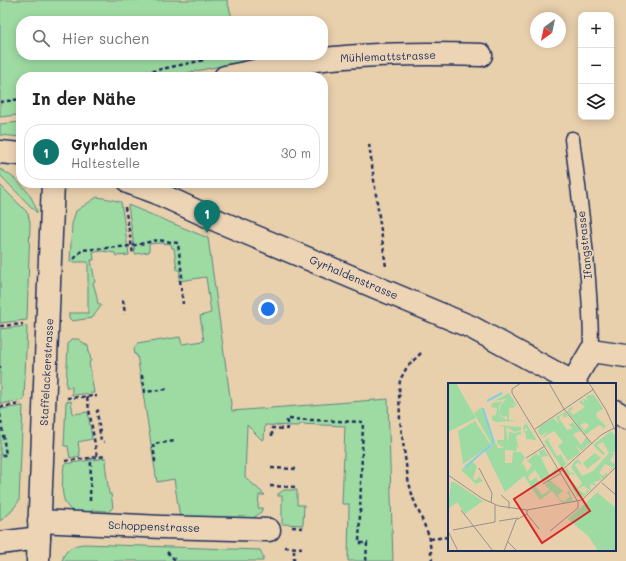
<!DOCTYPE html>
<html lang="de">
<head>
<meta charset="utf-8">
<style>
	body { margin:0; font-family:Mali,sans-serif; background:#f2f2f2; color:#222 }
	.controls { position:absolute; right:12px; top:12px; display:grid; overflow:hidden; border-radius:8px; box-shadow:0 2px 10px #0003 }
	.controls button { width:36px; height:36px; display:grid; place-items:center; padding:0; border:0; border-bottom:1px solid #e0e0e0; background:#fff; color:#222; font:20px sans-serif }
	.compass { position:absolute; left:530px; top:12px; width:36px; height:36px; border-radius:50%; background:#fff; box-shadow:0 2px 10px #0003; rotate:213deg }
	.you { position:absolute; left:268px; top:309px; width:14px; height:14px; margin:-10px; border:3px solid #fff; border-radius:50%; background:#1a73e8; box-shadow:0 0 0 6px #1a73e833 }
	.badge { display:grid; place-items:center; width:26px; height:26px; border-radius:50%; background:#0f766e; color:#fff; font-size:13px; font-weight:700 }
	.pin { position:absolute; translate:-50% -33px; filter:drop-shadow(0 1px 2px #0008) }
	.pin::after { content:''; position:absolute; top:21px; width:14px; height:12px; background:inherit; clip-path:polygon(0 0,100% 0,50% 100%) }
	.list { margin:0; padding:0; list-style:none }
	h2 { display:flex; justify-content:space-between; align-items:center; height:52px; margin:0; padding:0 16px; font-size:17px }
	h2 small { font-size:13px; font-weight:400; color:#767676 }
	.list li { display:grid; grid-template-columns:26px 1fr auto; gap:12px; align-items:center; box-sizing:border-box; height:56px; margin:0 8px 8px; padding:0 8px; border:1px solid #e0e0e0; border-radius:16px }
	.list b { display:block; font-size:15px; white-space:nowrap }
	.list p { margin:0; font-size:13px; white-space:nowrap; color:#767676 }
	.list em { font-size:13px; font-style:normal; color:#767676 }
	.icon { flex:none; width:22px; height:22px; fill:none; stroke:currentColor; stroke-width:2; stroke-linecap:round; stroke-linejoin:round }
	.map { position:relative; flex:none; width:626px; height:561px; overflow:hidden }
	.search { position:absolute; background:#fff; box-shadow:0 2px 10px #0003; left:16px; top:16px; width:312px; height:44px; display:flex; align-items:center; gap:10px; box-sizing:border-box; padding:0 14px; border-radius:16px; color:#767676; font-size:15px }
	.panel { position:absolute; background:#fff; box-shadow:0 2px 10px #0003; left:16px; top:72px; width:312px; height:116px; border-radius:16px }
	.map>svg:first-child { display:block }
	.green { fill:#9edba2; stroke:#5c8580 }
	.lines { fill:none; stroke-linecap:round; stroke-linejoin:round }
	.service-casing { stroke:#1b2f5e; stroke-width:17 }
	.minor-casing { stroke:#1b2f5e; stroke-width:25 }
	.path { stroke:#1b2f5e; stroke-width:2.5; stroke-dasharray:4 3; stroke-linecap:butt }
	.service { stroke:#edd4b5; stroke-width:14 }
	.minor { stroke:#edd4b5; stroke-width:22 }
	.labels { text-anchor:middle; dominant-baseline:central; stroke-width:3.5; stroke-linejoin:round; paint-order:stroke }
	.street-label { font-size:11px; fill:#1b2f5e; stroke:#edd4b5 }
	.inset-river { fill:none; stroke:#83cee3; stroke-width:2 }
	.inset-road { fill:none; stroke:#97908d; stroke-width:1 }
	.view { fill:#d62828; fill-opacity:0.15; stroke:#d62828; stroke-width:2 }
	.inset-edge { fill:none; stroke:#1b2f5e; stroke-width:2 }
</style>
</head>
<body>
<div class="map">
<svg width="626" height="561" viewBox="0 0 626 561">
	<rect width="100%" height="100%" fill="#e9d0ad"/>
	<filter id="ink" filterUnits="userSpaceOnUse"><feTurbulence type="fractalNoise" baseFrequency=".025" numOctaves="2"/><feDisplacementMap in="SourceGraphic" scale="8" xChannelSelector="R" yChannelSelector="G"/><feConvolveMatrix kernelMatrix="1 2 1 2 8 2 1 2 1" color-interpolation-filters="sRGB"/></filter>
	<g filter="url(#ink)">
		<g class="green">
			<path d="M0 0H227L233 21H21V55H242L244 61 168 77H21V113L17 115 0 117Z"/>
			<path d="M21 122V137L0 135V124Z"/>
			<path d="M0 169C17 178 33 193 37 213L0 175Z"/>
			<path d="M0 185 25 210 28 214 30 223 27 320 0 323Z"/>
			<path d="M97 197 109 199 121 202 129 255 116 256 115 253 103 251 93 252 94 260H91L95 282 93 283 96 293 98 304H100L101 306 92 318 72 321 69 318V313H88V262H70L72 224 76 211Z"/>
			<path d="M128 205 208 238 232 411 388 399 393 561H348L349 504H342L345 426 300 424 299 426 265 425 264 439 262 440 247 425 245 477 265 495H259L258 508H263L260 513 252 519 180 518 174 479 157 482 137 355H135L134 349 137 344 180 337 182 344 204 341 200 316 211 313 206 277 179 281 180 270H177L174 248H172L171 244 160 243 149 244V252L135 254Z"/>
			<path d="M27 326 24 400 0 404V329Z"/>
			<path d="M72 339H78L88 346 91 361 89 362 94 393 72 395V387H66L68 344Z"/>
			<path d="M71 401 73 414 88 412 92 439 78 442 80 456 70 458 68 446H64L66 402Z"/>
			<path d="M23 406 19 501 11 512 0 521V409Z"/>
			<path d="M106 458 107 462H105L109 494H111L113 507 106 515V511L92 510 91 514C86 514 80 515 76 513 57 505 63 479 64 464Z"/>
			<path d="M284 490H297V505H304L303 525 282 524V496H278V494Z"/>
			<path d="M84 544 260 550 263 556V561H62C65 549 73 545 84 544Z"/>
		</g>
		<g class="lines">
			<defs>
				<path id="service" d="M572 139C581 209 591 280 591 351"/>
				<g id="minor">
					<path d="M225 77C252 72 280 65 308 61 366 53 424 53 481 55"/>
					<path d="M0 152 21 154"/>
					<path d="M130 183 155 192 218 221 471 327 576 384"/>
					<path d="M573 382 591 351 626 356"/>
					<path d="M615 411 626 418"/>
					<path d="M39 521 162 527 269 530"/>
					<path d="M0 543 39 538"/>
					<path d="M38 561 53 183"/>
				</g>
			</defs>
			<use href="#service" class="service-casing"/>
			<use href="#minor" class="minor-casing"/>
			<g class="path">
				<path d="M124 77 204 60"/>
				<path d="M0 102 21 99"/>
				<path d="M369 144 386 267"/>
				<path d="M125 207 133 254"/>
				<path d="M74 259 82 250 131 246 158 240 178 243 182 276 180 280 183 304"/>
				<path d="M123 300 125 314"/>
				<path d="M0 326 23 324"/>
				<path d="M421 353 407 367 400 380 399 392 400 420 408 479 413 498 429 536 432 561"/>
				<path d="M0 366V368"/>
				<path d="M141 376H142L145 392 167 389"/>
				<path d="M87 397 97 457"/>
				<path d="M67 398 97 396"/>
				<path d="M0 407 21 404"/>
				<path d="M99 410 97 411 101 441 104 442"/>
				<path d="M0 414 6 455H0"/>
				<path d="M272 436V428L287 429V419L363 422 359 543H367L366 561"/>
				<path d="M65 461 106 456"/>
				<path d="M154 461H155L153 444 175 441"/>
				<path d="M271 468 298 469"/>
				<path d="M270 486 297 487"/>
				<path d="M90 501 91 458"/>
				<path d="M292 527 303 528"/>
				<path d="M430 539 449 537"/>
				<path d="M285 547 302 548"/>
				<path d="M167 552 176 561"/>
				<path d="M294 561V547"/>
			</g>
			<use href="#service" class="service"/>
			<use href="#minor" class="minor"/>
		</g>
	</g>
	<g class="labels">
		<g class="street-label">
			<text transform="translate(388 56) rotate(-2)">Mühlemattstrasse</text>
			<text transform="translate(584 245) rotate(-96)">Ifangstrasse</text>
			<text transform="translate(354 277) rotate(23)">Gyrhaldenstrasse</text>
			<text transform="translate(46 372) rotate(-87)">Staffelackerstrasse</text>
			<text transform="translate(154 526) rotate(2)">Schoppenstrasse</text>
		</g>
	</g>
	<g transform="translate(448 383)">
		<rect width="168" height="168" fill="#e9d0ad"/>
		<path d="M0 0H8L28 35 0 49ZM61 10 69 23 62 20 68 24 61 25V37L70 38 48 39 44 37V33L48 32 49 25 43 24 44 20 55 18 51 23 52 33 59 37V33L55 34 52 31V23L58 16 46 18ZM141 12H146L150 18 155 26 148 30 149 34 158 43 154 47 155 44 151 42 137 52 135 48 141 43 138 39 132 42 136 46 134 48 119 28 124 23 125 25 122 28 125 32 137 24 131 19 133 17 136 20 135 15 140 18 138 14ZM34 24 46 60 44 62 26 30ZM117 29 120 33 116 35 114 31 111 35 119 47 125 45 121 42 125 39 133 48 125 51 133 62 138 54 142 60 133 68 127 61 132 70 120 78 110 63 115 59 106 48 94 55 100 48 93 53 90 49 91 44 105 35 111 41 108 34ZM27 38 43 62 15 81 10 48ZM78 40 88 56V57L78 56V51L75 48H79V45L75 47V44ZM49 42 73 44V47L67 49 58 44 60 60 61 49 67 50 73 48V51L68 53 71 67 68 62 69 68 57 67V80H64L65 69H73L77 75 72 83 75 80 79 89 84 82 82 80 80 79 79 78 88 70 92 74 91 68 96 66 100 73 93 74 99 87 102 92 108 85 109 90 95 99 87 87 80 94 82 98 89 94V97L93 100 86 101 94 112 102 107 97 102 102 97 115 108 110 112 112 117 117 118 122 113 119 110 121 107 125 118 114 120 104 108 92 117 76 93 57 109 37 68 48 60 50 65H56L50 61 49 57H56V44ZM163 48 168 53V69H164L168 72 166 71 162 77 165 81 168 78V82L161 89 164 84 157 81 151 90 155 93 159 89V92L155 96 151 94 154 97 146 99 148 103 142 101 143 108 136 103 130 106 137 111 139 106 141 108 135 114 129 113 116 88 119 85 122 91 124 89 127 92 123 91 120 94 130 105 134 100 123 84 126 79 130 76 133 80V82L130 79 127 82 134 93 145 88 161 70 155 59 149 62 157 71 155 72 145 62ZM103 54 100 57 106 68 109 73 113 71 117 80 120 79 114 85 96 58ZM147 70 153 75 139 86 135 80ZM24 78 29 83 25 96 28 97 31 94 28 90 35 98 28 101 13 87ZM3 99H6L35 118 17 131 9 119 0 126ZM153 106 150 110 168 125V168H150L141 154 120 136Z" fill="#9edba2"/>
		<path class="inset-river" d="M39 18 54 10M35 25 46 59 44 62M17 84 43 62"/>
		<path class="inset-road" d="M73 0 64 6V10L130 119M101 0 116 26 144 61M141 0 158 27 168 49M87 46 146 6M78 75 97 63M31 85 44 110 43 120M112 89 153 52 166 45M0 92 35 116 51 123 79 127 134 117 168 84M154 100 168 112M95 101 113 90M53 112 61 119V126M13 127 45 168M79 131 91 146M51 138 70 135M5 147 47 139V122M0 148 10 168M102 148 130 125V119M60 159 69 168M56 168 68 137 79 131V127"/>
		<path class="view" d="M114 85 142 128 94 160 66 116Z"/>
		<rect width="168" height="168" class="inset-edge"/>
	</g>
</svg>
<div class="controls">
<button>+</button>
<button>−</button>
<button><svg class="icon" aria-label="layers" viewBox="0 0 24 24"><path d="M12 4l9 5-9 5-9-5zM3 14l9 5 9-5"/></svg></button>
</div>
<svg class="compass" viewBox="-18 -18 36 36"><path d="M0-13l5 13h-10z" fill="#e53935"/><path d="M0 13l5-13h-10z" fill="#767676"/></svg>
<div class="you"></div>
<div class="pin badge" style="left:207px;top:233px">1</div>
<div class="search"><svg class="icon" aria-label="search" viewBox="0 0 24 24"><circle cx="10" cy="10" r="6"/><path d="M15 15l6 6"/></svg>Hier suchen</div>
<section class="panel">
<h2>In der Nähe<small></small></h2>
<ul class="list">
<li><span class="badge">1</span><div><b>Gyrhalden</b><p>Haltestelle</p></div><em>30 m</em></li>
</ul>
</section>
</div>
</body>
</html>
